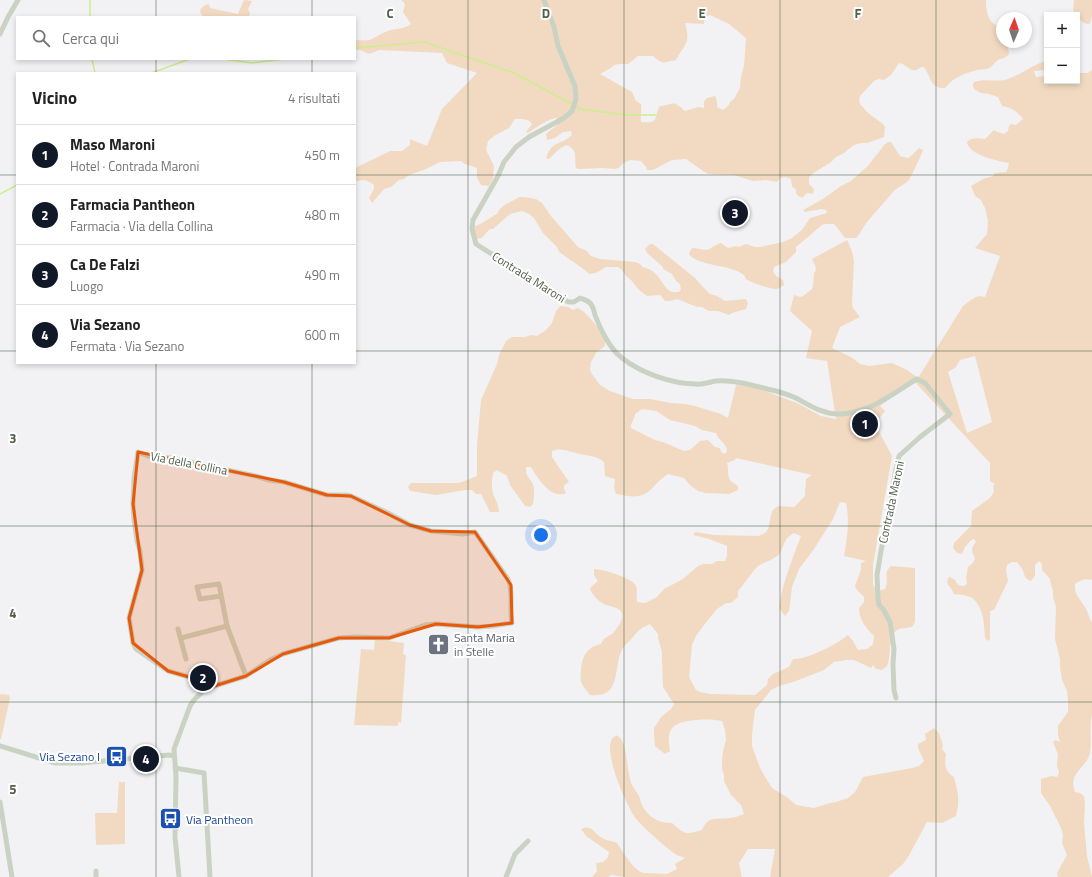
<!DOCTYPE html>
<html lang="it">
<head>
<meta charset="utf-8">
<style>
	body { margin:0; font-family:"Titillium Web",sans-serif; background:#f6f6f6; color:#222 }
	.controls { position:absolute; right:12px; top:12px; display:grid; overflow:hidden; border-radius:0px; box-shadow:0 2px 6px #0003 }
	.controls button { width:36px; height:36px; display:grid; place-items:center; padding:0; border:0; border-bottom:1px solid #e0e0e0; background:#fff; color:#222; font:20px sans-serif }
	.compass { position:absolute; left:996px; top:12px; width:36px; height:36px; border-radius:50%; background:#fff; box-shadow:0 2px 6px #0003; rotate:2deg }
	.you { position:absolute; left:541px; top:535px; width:14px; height:14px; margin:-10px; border:3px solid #fff; border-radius:50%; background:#1a73e8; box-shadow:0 0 0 6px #1a73e833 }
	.badge { display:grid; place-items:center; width:26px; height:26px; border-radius:50%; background:#111827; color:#fff; font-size:13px; font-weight:700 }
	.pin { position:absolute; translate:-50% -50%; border:2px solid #fff; box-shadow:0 1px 4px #0006 }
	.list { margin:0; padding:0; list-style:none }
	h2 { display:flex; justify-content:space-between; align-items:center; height:52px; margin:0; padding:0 16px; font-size:17px }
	h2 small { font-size:13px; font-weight:400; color:#767676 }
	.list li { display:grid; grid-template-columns:26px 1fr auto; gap:12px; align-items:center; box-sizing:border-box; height:60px; padding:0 16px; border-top:1px solid #e0e0e0 }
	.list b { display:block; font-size:15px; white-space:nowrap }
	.list p { margin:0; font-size:13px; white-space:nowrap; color:#767676 }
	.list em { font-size:13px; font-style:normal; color:#767676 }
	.icon { flex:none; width:22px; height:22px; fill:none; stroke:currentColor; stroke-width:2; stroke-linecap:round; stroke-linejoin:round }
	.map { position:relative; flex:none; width:1092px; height:877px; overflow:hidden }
	.search { position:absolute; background:#fff; box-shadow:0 2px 6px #0003; left:16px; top:16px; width:340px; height:44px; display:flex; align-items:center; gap:10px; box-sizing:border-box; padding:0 14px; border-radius:0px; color:#767676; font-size:15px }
	.panel { position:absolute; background:#fff; box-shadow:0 2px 6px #0003; left:16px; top:72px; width:340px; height:292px; border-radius:0px }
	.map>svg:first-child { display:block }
	.green { fill:#f1dac1; fill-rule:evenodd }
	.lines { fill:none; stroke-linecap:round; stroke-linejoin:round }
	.stream { stroke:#cdee8e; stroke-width:1.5 }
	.minor { stroke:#cad3c3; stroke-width:5 }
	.marked { fill:#e8590c; fill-opacity:0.2; stroke:#e8590c; stroke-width:3; stroke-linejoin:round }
	.grid { fill:none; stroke:#526049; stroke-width:1; stroke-opacity:0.55 }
	.labels { text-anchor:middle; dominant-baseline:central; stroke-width:4; stroke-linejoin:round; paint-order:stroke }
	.street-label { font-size:12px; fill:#526049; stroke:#fff }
	.worship-label { font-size:12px; fill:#5b616d; stroke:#fff; text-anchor:start }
	.transit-label { font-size:12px; fill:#164399; stroke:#fff; text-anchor:end }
	.grid-label { font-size:13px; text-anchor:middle; font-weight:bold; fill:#526049; stroke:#fff; stroke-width:4; stroke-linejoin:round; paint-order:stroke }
</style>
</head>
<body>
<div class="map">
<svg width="1092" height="877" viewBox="0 0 1092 877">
	<rect width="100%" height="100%" fill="#f2f2f4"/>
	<g class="green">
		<path d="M244 0 252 1 248 9 250 14 248 17H204L201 14 200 11C202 7 204 5 209 4L210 8 238 14Z"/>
		<path d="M401 0H986C986 8 987 18 993 23 996 25 999 27 1002 29V42H1009L1008 48 1009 54C1006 58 1003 58 998 60 995 62 993 66 989 68 986 70 981 69 977 70 963 74 954 77 945 88 930 89 931 76 924 67H921C911 76 908 64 899 63L891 75 884 80 879 79 874 81 861 95 859 99 860 104 868 113 883 124 885 127 884 137 867 143H861L854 145 844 153 836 157 831 162 812 174 809 178V184L814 189 813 194 807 193 802 198C798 196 795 195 796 189L792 187 791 179 786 177 780 178 777 182 766 180 753 181 734 175 708 174 703 171 686 159 672 160 653 170H647L646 167 641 161 630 160 622 164 619 168 614 169 603 168 578 169 576 168C574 158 579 150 566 145L558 150 549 159 546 158C552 140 560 146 572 135L571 131 563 132 555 138 547 140 546 134 557 125V118C551 117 534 129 528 133L526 132 532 124C528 118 521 119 515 119L509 128 494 136 488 141 486 150 494 166 493 178 489 186 481 185 477 178V168L465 164 461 161 440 162 426 169 409 175 404 179 399 180 391 187 384 189 372 203 369 198 374 189V185C368 180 362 179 355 182V168L390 151H402L410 145V139L427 146 442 109 477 73 447 63 442 53 379 50 369 54 360 50H355L356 40C361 40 364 41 369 40 374 39 378 35 383 33 392 28 403 30 411 24L403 12 405 4ZM710 15 729 24 746 38 744 65 741 77 740 88 734 99 730 102 729 105 723 110 717 107V101L715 96 707 98 704 101V108L698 107 685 111C671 99 675 105 660 106 653 117 661 124 641 122 640 116 642 110 641 104L636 101 632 92 600 74 611 68 614 65 620 64H628L638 56H653C665 66 663 62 676 60 685 43 691 44 685 23L704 24V18Z"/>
		<path d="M1074 0H1092V16L1090 23 1088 24 1084 23 1077 17V15H1076L1073 10Z"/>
		<path d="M1046 61 1047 65 1046 70 1034 71 1036 77 1045 76 1047 77V81H1077V73H1088L1092 70V580C1085 578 1081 580 1075 584 1073 596 1084 602 1088 613 1089 617 1090 619 1092 622V715C1089 728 1092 741 1090 753 1088 764 1074 771 1073 783 1073 786 1074 789 1075 792L1080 793 1084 796 1085 804 1084 823 1087 856 1092 877H1058L1057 873 1067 855 1062 843 1063 835 1061 828 1050 806 1041 793V779L1051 776 1057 777 1059 772 1057 766 1058 754 1053 742 1055 740 1060 742 1058 735V726L1068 712V700L1067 691 1062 680 1060 667V659L1055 639 1056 607 1053 597V590L1051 585 1050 579 1042 570V564L1039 561 1035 565V576L1031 581C1025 579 1025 577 1023 571 1022 568 1019 565 1017 562H1012L1007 565 1006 570 1008 581 994 610 990 611V639L988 641 985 638C984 623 984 607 971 597 968 597 965 595 962 595 959 594 957 595 954 594 953 593 953 591 952 590 949 585 946 585 948 578L950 577 955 580 957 584 961 586H964L967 584 966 578 968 567 973 563 975 558C971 551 971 548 976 542L974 539 971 540 965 547 962 554 957 553 953 548 954 543 971 526 972 511 990 498 994 492 993 486 995 484 990 481V463L914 381 880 406 885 411 875 424 892 456 873 565V585L878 591 885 589C890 579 882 574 891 566L915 568V622L912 627C908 628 900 628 897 630 887 638 892 657 887 666 886 667 882 670 882 670L876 669 873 665 871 668 854 660H846L834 662 824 670 796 681 779 686 771 690 755 710 752 734V746L760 768 767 780 772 788 788 798 796 805 814 808 830 803 836 802 848 798 855 792 863 777 912 768 919 766 924 761 918 748V744L926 740 925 734 934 728 939 733 943 745 942 749 946 754C944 764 945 772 954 777 958 792 960 800 956 816L942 823 927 822 908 857 903 864 888 877H770L775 849H748L739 863 742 877H624L612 875 608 877H592L597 871 596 863 603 862 608 857 609 852 586 836 581 829C594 824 594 835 604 839 608 841 613 841 617 843L624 854 633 866 639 871 644 873 667 874 677 869 675 864 685 858C683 857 679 856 677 855 666 848 646 830 637 820 627 808 603 753 612 739 612 738 616 736 616 735 617 736 621 738 621 739 627 748 627 768 630 779 631 785 634 788 637 793 640 796 640 801 642 805 648 817 658 823 672 823 686 835 684 835 702 830 709 815 715 820 729 818 734 818 739 816 744 814L741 805 731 795 724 781V775L722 769V760L723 751 726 740 725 730 722 721C712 718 680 719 673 727 667 733 669 743 670 751L665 754 655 746 654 736V728L661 717 671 709 674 704 663 687 662 659V652L658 638V634L650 624C641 628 639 630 633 637 629 642 624 645 621 652 613 672 621 698 590 695 587 691 583 687 581 682 580 678 581 673 581 669 582 656 587 647 601 644 604 637 606 638 612 634 614 633 620 624 621 621 627 606 610 608 602 603 596 599 593 595 590 589L592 586 598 581 594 575V569C602 569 633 578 636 586 638 591 636 597 637 602L645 603 657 597 664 589 683 579 698 566 703 564H712L717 561H725L727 556V546L709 539 693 535 695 532 714 535 758 536C774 532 767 520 773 510 775 508 777 507 778 506L794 507 805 496 806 479 812 475 736 458 735 460 727 463C729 468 727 475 730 480 731 482 736 484 738 486V490L729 494 705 493 698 491 690 485 684 478 668 474C663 477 660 480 656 484 643 500 634 497 616 494L614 488 615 479 605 476 604 462C597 456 589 456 580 454 570 452 562 447 552 451V457L569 482 564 485V489L566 493C552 500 537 478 531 467H526C525 477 530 477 533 484 535 491 534 498 533 504L530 507 525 506 510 485 507 476 497 470 493 473C492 479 491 486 493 493 495 500 499 504 499 512H490L481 494H476L472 490H465L436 495 410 491 408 487 411 483H459L477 476V445L481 400 497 364 499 355 506 341 512 337H525L531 335 537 336 546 330 552 323 556 311 560 306 568 307 573 310 577 308C585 309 603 333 605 340 605 342 605 344 605 346L596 353 591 362 590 370 592 374 600 385 610 391 633 399H650L671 403 685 404 695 406 721 414 728 418 736 385 754 387 797 403 821 416 836 419 827 361 806 358 812 331 790 311 794 295 800 297 803 296 812 289 813 285 814 273 816 270 815 265 812 259 847 240 852 251 854 261 852 304 853 308 860 317 840 327 832 348 851 357 860 364 869 366 892 363 907 370 918 378 963 306 971 300 978 296 985 297 1000 256 975 248 987 234 988 221 985 208 981 200 975 196 971 186 983 179 993 176 995 173 1006 172 1008 168 1009 163C998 161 968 155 967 142 972 137 978 138 985 139L994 130 995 131 1004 134 1008 131 1009 126 1011 124 1016 125 1023 119C1018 112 1011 107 1002 106L998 97 989 94 981 93 974 89 973 85 974 82C984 78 995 82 1005 80 1019 76 1032 65 1046 61ZM975 356 992 422 967 433 948 372 956 367 960 360ZM642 409 656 411 670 420 695 426 702 430 716 433C719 441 725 442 727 450L725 454 721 452 720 448 715 447 708 440 700 441 690 450 684 451 663 442 655 440 631 428C630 423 635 419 635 414ZM840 502 846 503C850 521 847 539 844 556L866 561 861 563V570L855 586 857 590 864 597V602L859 608C859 620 866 628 874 636L873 644 867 649 858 650 853 641 848 635C835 645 809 659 793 659L789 667 773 674 768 679 767 685 755 695 710 694 700 692 696 690 689 677 692 645 696 636 704 625 717 609 726 603H731L738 597V591C745 583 751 573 758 566 765 561 775 560 780 553 785 544 784 538 794 533L801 536C792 560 782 584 779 608L785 616 789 611 792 587 799 569 814 549 833 519Z"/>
		<path d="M888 142H891L900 156 908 158 911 156 919 148 923 150C922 153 911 178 908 181 904 185 897 187 893 192 885 202 875 212 867 222 863 227 861 233 856 238H845L834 224H825L822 225 796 247V252L786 262 774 267 773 271 776 276 783 280 784 285C781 287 779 289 775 289 771 289 749 282 746 279 745 278 745 277 745 276 742 273 735 270 731 269 721 265 695 264 689 254L690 251 692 248C697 248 702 250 706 250 712 249 715 244 721 243L728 248 736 246 739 247 746 244 755 247H760L783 242 792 238 802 230 810 218 827 213 826 210 822 209 805 212 803 210 823 199 841 186 851 181 863 170 866 168 882 148 884 145Z"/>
		<path d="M519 197H524L536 199 542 203 551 216 578 247 587 251 591 256 600 259 635 262 640 264 643 267 651 270 657 275 667 289 672 292H679L681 289 680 284 677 282 672 274 663 269V267L647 253 645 249 650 244H653L695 278 701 285 710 294 717 296 725 301 746 299 748 303 746 309 732 313 729 315 718 311H709L702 307H697L677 299 670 301H665L660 295 647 296 638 289 631 280 626 276 622 270 618 267H606L596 273 589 274 585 270 559 252 557 247 543 233 534 218 529 214 522 211 510 214 501 222 493 229H490L487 232 482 238 476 239 473 232 475 226C484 223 489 218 497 214 501 204 511 203 519 197Z"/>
		<path d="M375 639 404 643 403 654 406 655 401 723 398 722V726L354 725 361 649 374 650Z"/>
		<path d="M1 694 9 695 10 698 1 739H0V695Z"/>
		<path d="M119 782H125V844L96 845 95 813H117Z"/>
	</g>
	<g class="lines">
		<g class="stream">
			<path d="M90 17V0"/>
			<path d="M355 48 424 42 514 73 572 104"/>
			<path d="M92 59 95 73"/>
			<path d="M223 59 252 63 284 59"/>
			<path d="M151 73 190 59"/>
			<path d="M575 106 580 109 627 115H656"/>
			<path d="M0 194 17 185"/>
		</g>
		<g class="minor">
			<path d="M544 0 554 27 558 46 575 86 576 99 572 111 564 118 529 137 516 147 504 162 498 176 473 220 472 229 476 244 534 281 547 287 568 302H574L580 298C585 300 590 301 592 306 594 309 594 312 595 315 600 329 610 349 622 358 641 373 672 384 696 384 703 385 709 382 716 381 731 379 753 385 767 389 777 391 787 394 796 398 811 406 824 415 841 414 870 413 893 393 917 379L925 383 950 414 920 437 899 456 895 473 892 495 881 551 877 575 878 598 879 605 883 609 890 622 894 649 893 664 894 690 896 698"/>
			<path d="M0 34 8 17 18 0"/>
			<path d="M221 596 200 599 197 587 219 584 227 626 246 676"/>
			<path d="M178 629 186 659"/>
			<path d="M181 638 227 626"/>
			<path d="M0 746 55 763H81L169 755 174 756"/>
			<path d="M175 768 204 773 210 877"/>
			<path d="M0 802 12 877"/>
			<path d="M96 877V871"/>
			<path d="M179 877 175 837 176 776 174 749 190 706 194 700 205 689 246 676 270 660 283 654 339 638 355 637 389 638 425 625 436 624 478 627 492 626 512 623C509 608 514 592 508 579L475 532 463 534 431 531 410 525 388 513 351 496 346 495H327L284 482 269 480 256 476 171 458 148 456 138 452 134 478 133 504 134 520 137 541 140 551 142 570 129 618 133 643 136 649 168 671 189 677 199 684 205 689"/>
			<path d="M506 877 515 854 528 841"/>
		</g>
	</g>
	<path class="marked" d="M138 452 284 482 327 495 351 496 410 525 431 531 475 532 511 585 512 623 478 627 436 624 389 638H339L283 654 246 676 205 689 189 677 168 671 133 643 129 618 142 570 133 504Z"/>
	<path class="grid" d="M156 0V17M312 0V17M468 0V877M624 0V877M780 0V877M936 0V877M156 59V73M312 59V73M0 175H17M355 175H1092M0 351H17M355 351H1092M156 363V877M312 363V877M0 526H1092M0 702H1092"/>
	<defs>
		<symbol id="church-square" viewBox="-11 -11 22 22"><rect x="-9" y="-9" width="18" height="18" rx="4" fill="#6b7280" stroke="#fff"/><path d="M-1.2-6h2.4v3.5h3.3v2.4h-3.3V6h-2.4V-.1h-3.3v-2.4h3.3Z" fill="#fff"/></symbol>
		<symbol id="bus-square" viewBox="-11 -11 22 22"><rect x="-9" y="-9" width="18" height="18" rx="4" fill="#1a4fb4" stroke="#fff"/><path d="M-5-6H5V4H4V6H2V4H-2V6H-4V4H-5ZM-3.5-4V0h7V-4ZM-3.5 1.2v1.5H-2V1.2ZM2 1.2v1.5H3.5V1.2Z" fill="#fff"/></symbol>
	</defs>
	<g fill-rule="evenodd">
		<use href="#church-square" x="426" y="632" width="25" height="25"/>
		<use href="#bus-square" x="104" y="744" width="25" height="25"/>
		<use href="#bus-square" x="158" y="806" width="25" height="25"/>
	</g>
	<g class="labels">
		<g class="street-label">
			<text transform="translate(529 277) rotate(32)">Contrada Maroni</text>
			<text transform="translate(189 463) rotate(11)">Via della Collina</text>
			<text transform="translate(891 502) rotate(-78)">Contrada Maroni</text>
		</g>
		<g class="worship-label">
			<text x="454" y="637">Santa Maria<tspan x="454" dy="14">in Stelle</tspan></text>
		</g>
		<g class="transit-label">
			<text x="100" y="756">Via Sezano I</text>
			<text x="186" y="819" text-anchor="start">Via Pantheon</text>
		</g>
	</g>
	<g class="grid-label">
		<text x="390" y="18">C</text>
		<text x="546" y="18">D</text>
		<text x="702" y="18">E</text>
		<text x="858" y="18">F</text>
		<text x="13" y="443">3</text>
		<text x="13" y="618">4</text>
		<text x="13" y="794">5</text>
	</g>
</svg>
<div class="controls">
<button>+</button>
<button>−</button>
</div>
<svg class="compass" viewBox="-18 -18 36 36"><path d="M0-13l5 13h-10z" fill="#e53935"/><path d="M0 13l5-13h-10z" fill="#767676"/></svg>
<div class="you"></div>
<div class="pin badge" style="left:865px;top:424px">1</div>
<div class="pin badge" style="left:203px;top:678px">2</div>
<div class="pin badge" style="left:735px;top:213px">3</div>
<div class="pin badge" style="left:146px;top:759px">4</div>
<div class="search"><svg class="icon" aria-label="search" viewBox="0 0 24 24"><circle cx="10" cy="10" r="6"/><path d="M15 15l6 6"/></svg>Cerca qui</div>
<section class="panel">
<h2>Vicino<small>4 risultati</small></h2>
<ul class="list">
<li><span class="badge">1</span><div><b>Maso Maroni</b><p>Hotel · Contrada Maroni</p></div><em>450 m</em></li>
<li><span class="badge">2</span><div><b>Farmacia Pantheon</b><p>Farmacia · Via della Collina</p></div><em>480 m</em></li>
<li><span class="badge">3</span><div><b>Ca De Falzi</b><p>Luogo</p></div><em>490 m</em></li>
<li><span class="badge">4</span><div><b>Via Sezano</b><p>Fermata · Via Sezano</p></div><em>600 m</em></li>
</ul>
</section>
</div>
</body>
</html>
